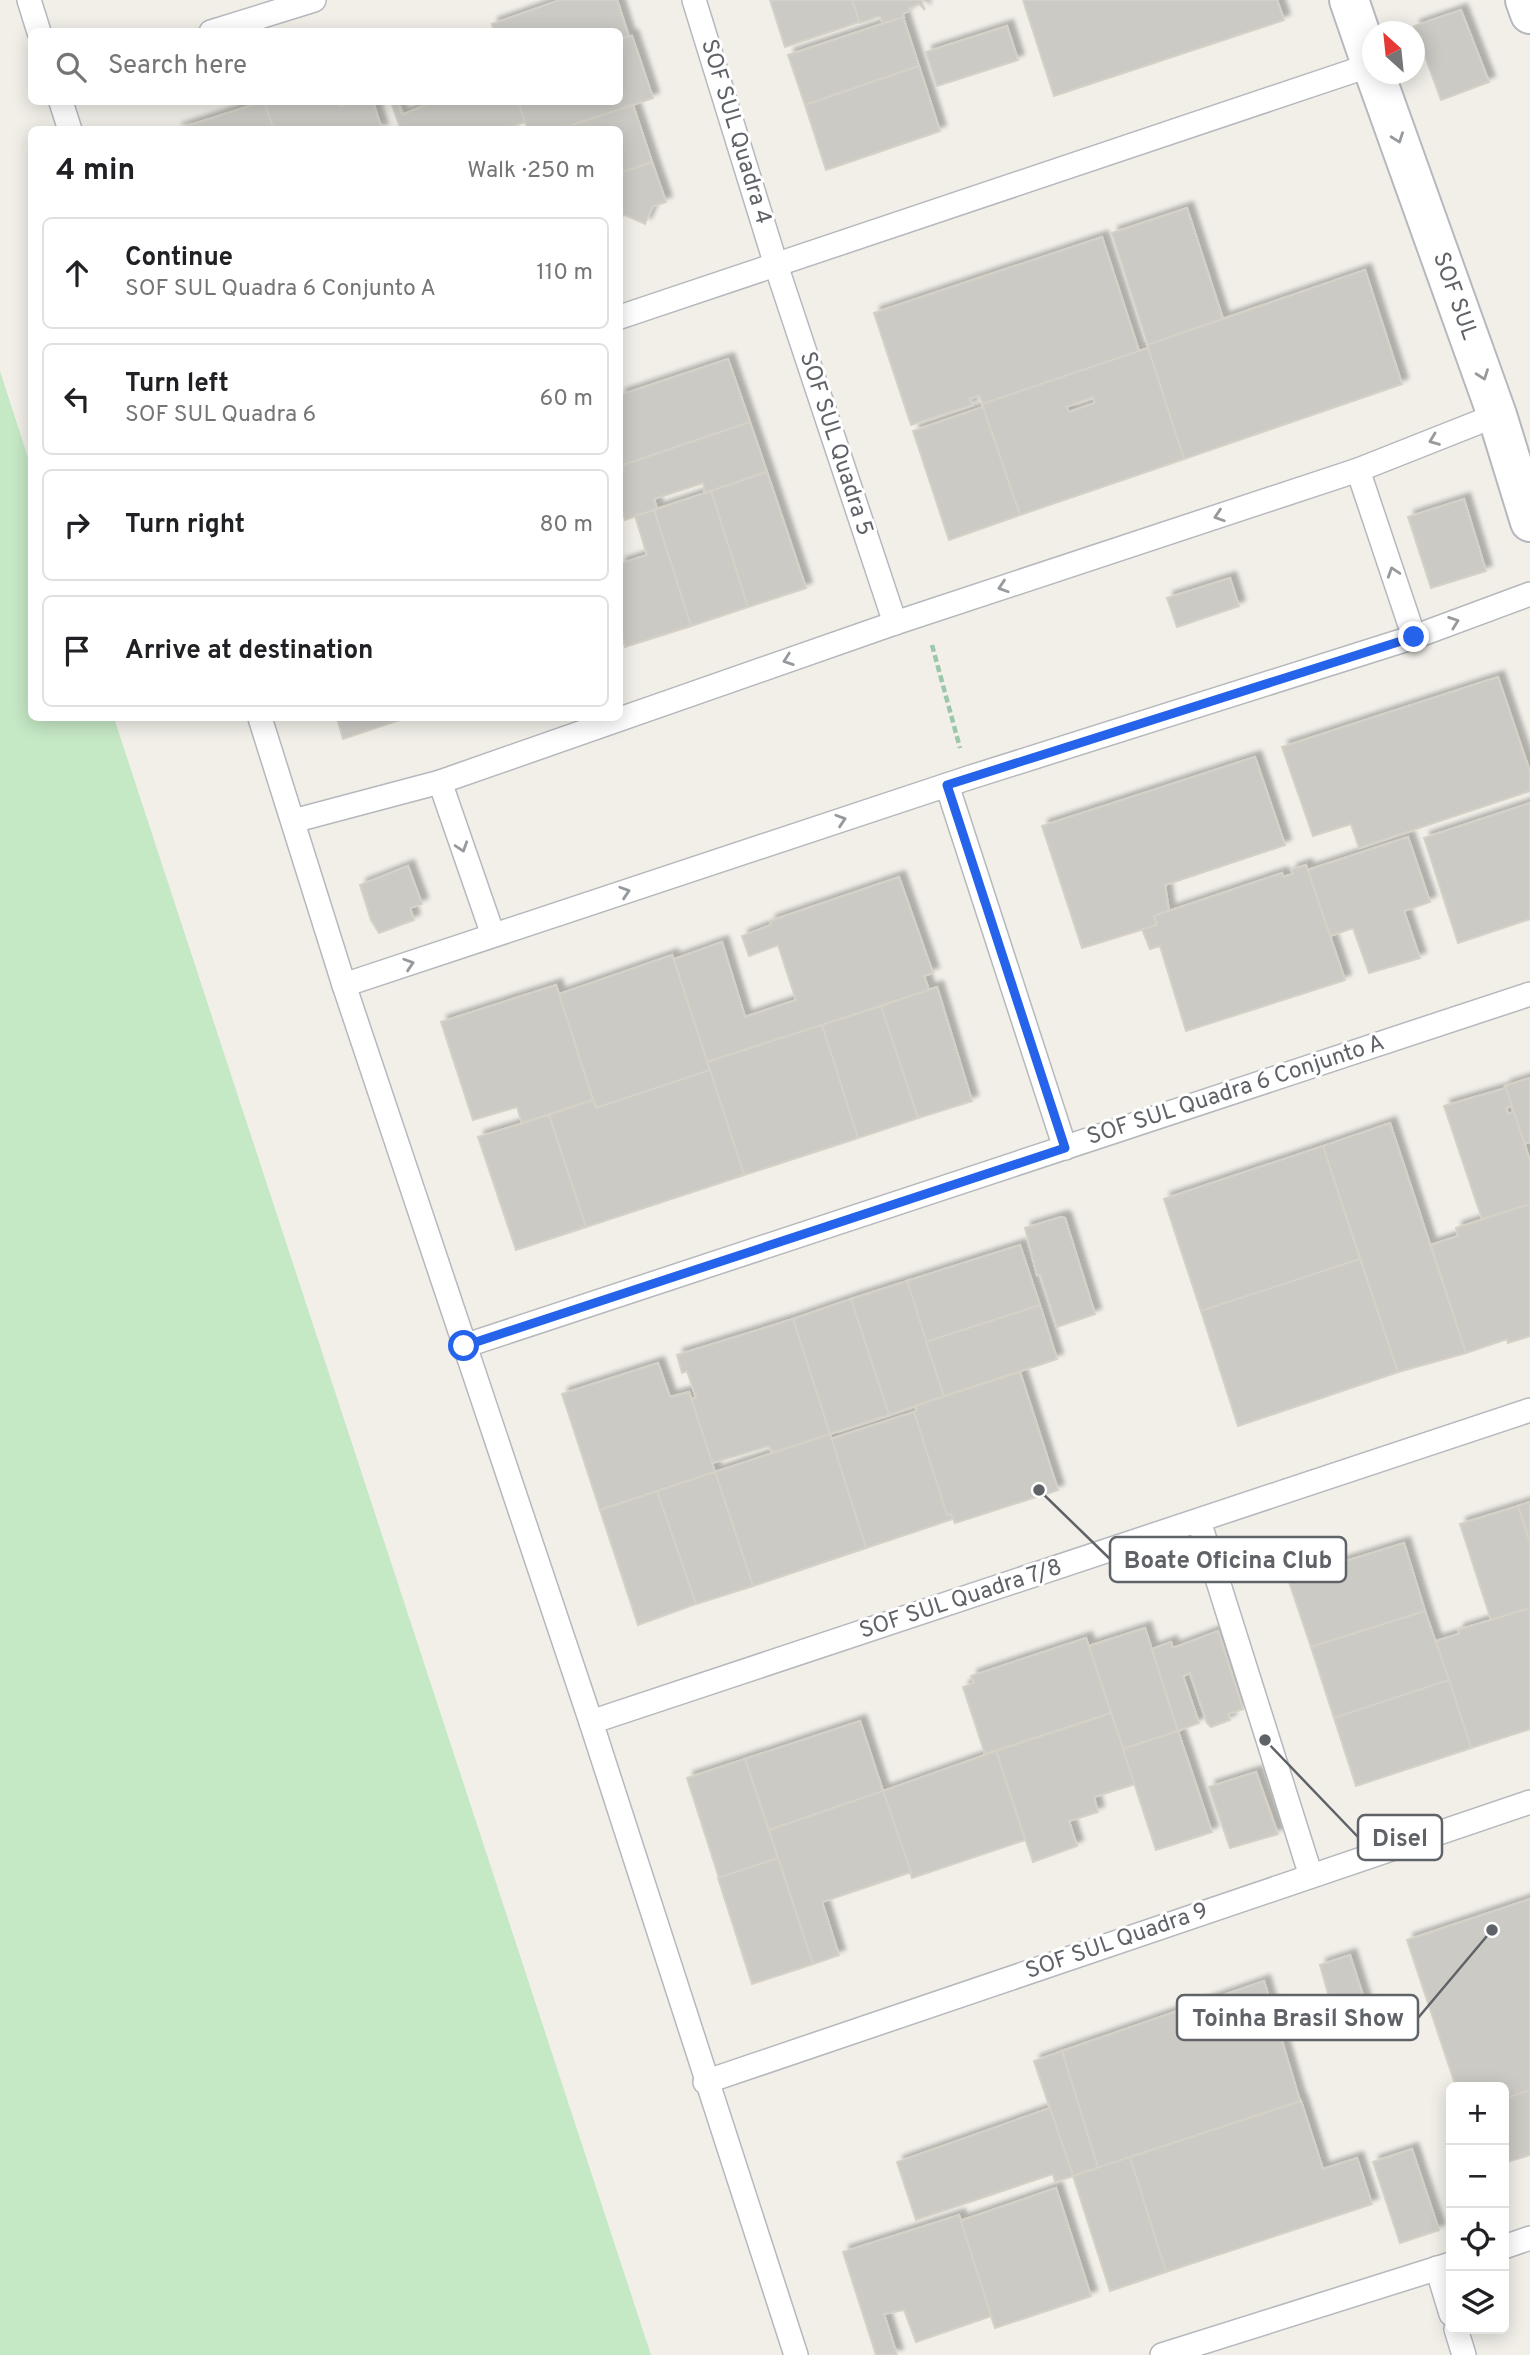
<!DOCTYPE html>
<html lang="en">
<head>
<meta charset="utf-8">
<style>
	body { margin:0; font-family:Overpass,sans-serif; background:#f2f2f2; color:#202124 }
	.controls { position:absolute; right:21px; bottom:21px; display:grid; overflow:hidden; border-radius:10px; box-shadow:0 4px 18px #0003 }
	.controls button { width:63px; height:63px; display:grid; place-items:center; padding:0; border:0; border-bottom:2px solid #e0e0e0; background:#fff; color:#202124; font:35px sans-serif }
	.compass { position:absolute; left:1362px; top:21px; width:63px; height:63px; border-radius:50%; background:#fff; box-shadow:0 4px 18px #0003; rotate:333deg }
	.stop { position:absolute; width:21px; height:21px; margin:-16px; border:5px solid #2563eb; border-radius:50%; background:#fff }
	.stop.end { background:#2563eb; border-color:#fff; box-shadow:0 2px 7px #0008 }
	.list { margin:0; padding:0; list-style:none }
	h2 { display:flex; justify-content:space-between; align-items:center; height:91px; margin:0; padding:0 28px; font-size:30px }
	h2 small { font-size:23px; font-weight:400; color:#757577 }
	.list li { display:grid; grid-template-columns:46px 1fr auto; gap:21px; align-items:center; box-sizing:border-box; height:112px; margin:0 14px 14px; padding:0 14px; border:2px solid #e0e0e0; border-radius:10px }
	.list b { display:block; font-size:26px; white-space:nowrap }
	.list p { margin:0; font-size:23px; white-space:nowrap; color:#757577 }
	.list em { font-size:23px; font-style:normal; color:#757577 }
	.icon { flex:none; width:38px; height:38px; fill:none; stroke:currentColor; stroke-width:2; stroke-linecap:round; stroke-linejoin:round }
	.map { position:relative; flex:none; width:1530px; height:2355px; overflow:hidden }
	.search { position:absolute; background:#fff; box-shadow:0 4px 18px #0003; left:28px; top:28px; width:595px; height:77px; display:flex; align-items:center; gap:18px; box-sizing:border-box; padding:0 24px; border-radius:10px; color:#757577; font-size:26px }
	.panel { position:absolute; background:#fff; box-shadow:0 4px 18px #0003; left:28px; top:126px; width:595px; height:595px; border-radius:10px }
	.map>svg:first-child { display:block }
	.green { fill:#c5e8c5 }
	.building { fill:#cccac5; stroke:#d6d1c6; stroke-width:2; fill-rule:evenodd; filter:url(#shadow) }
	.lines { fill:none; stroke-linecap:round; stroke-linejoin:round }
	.service-casing { stroke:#b5b8bc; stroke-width:26 }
	.tertiary-casing { stroke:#b5b8bc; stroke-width:42 }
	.path { stroke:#9cc7a9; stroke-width:4.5; stroke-dasharray:7 3.5; stroke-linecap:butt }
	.service { stroke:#fff; stroke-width:23 }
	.tertiary { stroke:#fff; stroke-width:38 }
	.oneway { stroke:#979a9d }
	.route { stroke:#2563eb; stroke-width:9 }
	.labels { text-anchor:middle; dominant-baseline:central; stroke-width:6; stroke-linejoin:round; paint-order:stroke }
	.street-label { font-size:23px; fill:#5f6368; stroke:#fff }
	.leader { fill:none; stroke:#5f6368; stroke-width:2.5 }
	.callout-dot { fill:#5f6368; stroke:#fff; stroke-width:2.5 }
	.callout { fill:#fff; stroke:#5f6368; stroke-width:2.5 }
	.callout-label { font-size:24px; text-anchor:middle; font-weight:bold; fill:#5f6368 }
</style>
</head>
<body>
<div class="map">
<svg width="1530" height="2355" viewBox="0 0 1530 2355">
	<defs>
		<filter id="shadow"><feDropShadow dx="6" dy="-6" stdDeviation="2" flood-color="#0004"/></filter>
	</defs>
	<rect width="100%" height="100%" fill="#f1efe8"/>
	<path class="green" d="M0 371 31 467 32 718H114L651 2355H0Z"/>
	<g class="building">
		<path d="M560 0H617L629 37 620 38V32H494L492 24Z"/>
		<path d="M770 0H852L860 22 785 47Z"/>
		<path d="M852 0H921L925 10 919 4 909 8 910 11 902 14 904 17 883 24 880 16 860 23Z"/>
		<path d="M1023 0H1277L1284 20 1054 96Z"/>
		<path d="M1461 10 1489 82 1441 100 1414 26Z"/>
		<path d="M903 17 919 66 805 105 788 55Z"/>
		<path d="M1007 26 1018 60 937 86 926 52Z"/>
		<path d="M632 36 653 98 557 130H528L518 102H620V38Z"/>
		<path d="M919 66 940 131 826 170 805 105Z"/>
		<path d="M264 102H339L340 106 354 102H373L382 130H274Z"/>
		<path d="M264 102 274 130H175L262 102Z"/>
		<path d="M391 102H402L398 103 402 115 433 102H518L525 122 501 130H401Z"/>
		<path d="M633 105 652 162 620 173V130H557Z"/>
		<path d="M652 162 666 202 653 206 645 224 625 215 620 217V173Z"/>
		<path d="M1187 208 1223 319 1148 345 1112 233Z"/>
		<path d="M1102 237 1139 351 983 404 979 395 970 399 972 405 911 425 874 313Z"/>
		<path d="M1365 270 1402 384 1184 459 1147 345Z"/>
		<path d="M1148 348 1184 459 1020 515 982 404ZM1093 397 1095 403 1069 412 1066 407Z"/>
		<path d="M728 359 750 422 620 466V395Z"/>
		<path d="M983 407 1020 515 949 540 913 431Z"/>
		<path d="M750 422 767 472 705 493 703 483 654 499 657 509 625 520 620 504V466Z"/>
		<path d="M767 472 806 588 748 607 711 491Z"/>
		<path d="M711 491 748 607 691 626 654 510Z"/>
		<path d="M1464 499 1486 571 1431 588 1408 517Z"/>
		<path d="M654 510 691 626 625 647 620 630V564L647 555 635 516Z"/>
		<path d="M1230 578 1239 606 1177 627 1167 598Z"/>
		<path d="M1498 677 1530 772V791L1359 848 1351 824 1313 836 1282 747Z"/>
		<path d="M337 718H405L343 739Z"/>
		<path d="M1255 757 1285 845 1165 885 1169 911 1154 916 1157 925 1082 948 1042 826Z"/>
		<path d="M1530 803V919L1458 943 1424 838Z"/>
		<path d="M1408 837 1430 902 1404 911 1420 958 1369 973 1353 928 1330 936 1308 870Z"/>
		<path d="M1306 865 1345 980 1186 1031 1160 946 1150 949 1142 929 1157 925 1154 916 1282 873 1283 877 1293 874 1291 870Z"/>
		<path d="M408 866 422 904 410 908 414 920 379 933 371 920 360 885Z"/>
		<path d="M899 877 933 973 924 976 929 990 707 1062 674 959 722 942 745 1017 796 1000 778 945 749 956 742 936 771 925 770 921Z"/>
		<path d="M672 955 710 1070 596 1108 559 994Z"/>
		<path d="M556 985 593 1100 522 1123 517 1107 473 1120 441 1022Z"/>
		<path d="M937 987 972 1101 918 1118 881 1006Z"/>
		<path d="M881 1006 918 1118 858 1138 822 1025Z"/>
		<path d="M822 1025 858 1138 744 1175 707 1062Z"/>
		<path d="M710 1070 744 1175 586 1227 549 1115 593 1100 596 1108Z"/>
		<path d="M1530 1078V1142L1524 1144 1505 1086Z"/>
		<path d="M1506 1088 1512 1106 1506 1108 1508 1114 1514 1112 1530 1161V1204L1482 1219 1444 1106Z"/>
		<path d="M549 1115 586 1227 516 1250 478 1137Z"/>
		<path d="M1390 1123 1466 1353 1398 1372 1323 1146Z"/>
		<path d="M1323 1146 1360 1259 1201 1311 1164 1199Z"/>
		<path d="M1530 1204V1336L1508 1343 1507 1339 1466 1353 1431 1245 1458 1236 1456 1228Z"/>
		<path d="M1061 1217 1065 1218 1095 1314 1057 1327 1040 1274 1037 1275 1025 1228Z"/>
		<path d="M1020 1245 1040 1305 926 1342 907 1281Z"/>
		<path d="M1360 1259 1398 1372 1238 1426 1201 1311Z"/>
		<path d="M907 1281 944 1396 889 1415 851 1299Z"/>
		<path d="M851 1299 889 1415 830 1434 793 1319Z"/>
		<path d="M1040 1305 1057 1359 944 1396 926 1342Z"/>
		<path d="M793 1319 830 1434 772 1453 769 1446 712 1463 691 1399 696 1398 687 1371 682 1373 677 1355Z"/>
		<path d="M658 1363 670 1397 689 1392 715 1472 600 1510 562 1394Z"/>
		<path d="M1020 1372 1058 1490 955 1523 951 1514 947 1515 914 1412 917 1410 915 1406Z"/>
		<path d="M914 1412 947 1515 951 1514 953 1519 866 1548 831 1439Z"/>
		<path d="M830 1434 866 1548 753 1586 715 1472Z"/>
		<path d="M715 1472 753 1586 696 1604 657 1491Z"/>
		<path d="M657 1491 696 1604 638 1625 600 1510Z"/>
		<path d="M1530 1502V1543L1518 1506Z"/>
		<path d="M1518 1506 1530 1543V1608L1491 1620 1460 1524Z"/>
		<path d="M1404 1543 1425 1611 1311 1647 1288 1579Z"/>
		<path d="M1530 1608V1729L1471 1748 1436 1641 1459 1634 1458 1630Z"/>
		<path d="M1425 1611 1449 1680 1334 1718 1311 1647Z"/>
		<path d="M1145 1628 1178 1731 1123 1749 1089 1646Z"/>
		<path d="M1218 1631 1243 1709 1228 1714 1230 1720 1211 1727 1207 1723 1190 1673 1183 1676 1199 1723 1178 1731 1152 1649 1171 1642 1173 1648Z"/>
		<path d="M1086 1638 1111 1713 985 1754 963 1687 974 1683 971 1676Z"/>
		<path d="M1449 1680 1471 1748 1356 1786 1334 1718Z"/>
		<path d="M1111 1713 1135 1784 1094 1797 1098 1812 1069 1821 1077 1846 1033 1862 996 1751Z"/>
		<path d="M860 1721 883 1791 769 1830 745 1759Z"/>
		<path d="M1178 1731 1212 1832 1156 1850 1123 1749Z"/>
		<path d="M996 1751 1025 1840 912 1878 883 1791Z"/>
		<path d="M745 1759 778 1858 719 1878 687 1778Z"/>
		<path d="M1256 1772 1278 1834 1230 1848 1209 1787Z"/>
		<path d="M883 1791 911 1872 822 1902 839 1955 813 1964 769 1830Z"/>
		<path d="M778 1858 813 1964 752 1984 718 1878Z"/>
		<path d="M1530 1899V2090L1504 2099V2087H1456L1407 1940Z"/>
		<path d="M1350 1955 1366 2005 1334 2015 1320 1965Z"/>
		<path d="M1264 1981 1300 2101 1098 2168 1062 2051Z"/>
		<path d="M1062 2051 1098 2168 1073 2176 1034 2061Z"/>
		<path d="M1530 2090V2155L1504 2163V2099Z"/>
		<path d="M1301 2101 1323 2169 1357 2158 1372 2204 1166 2272 1130 2157Z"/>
		<path d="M1050 2108 1073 2176 1055 2182 1053 2174 916 2220 897 2162Z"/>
		<path d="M1412 2149 1439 2230 1400 2243 1373 2162Z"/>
		<path d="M1130 2157 1166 2272 1110 2291 1073 2176Z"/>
		<path d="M1056 2188 1091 2296 995 2328 960 2221Z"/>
		<path d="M959 2215 991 2316 916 2342 904 2310 884 2314 897 2355H876L843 2252Z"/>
	</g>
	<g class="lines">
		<defs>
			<g id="service">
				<path d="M29 0 39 32"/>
				<path d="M694 0 776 265 895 623"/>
				<path d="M211 32 314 0"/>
				<path d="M61 102 70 130"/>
				<path d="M620 317 1371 65"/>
				<path d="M1358 470 1414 637"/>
				<path d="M260 718 344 985 591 1722 796 2355"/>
				<path d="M440 782 493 935"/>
				<path d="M947 785 1065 1148"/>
				<path d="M293 821 440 782 895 623 1358 470 1497 415"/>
				<path d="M344 985 968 778 1414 637 1530 594"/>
				<path d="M464 1346 1530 994"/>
				<path d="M1199 1521 1311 1876"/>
				<path d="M591 1722 1530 1410"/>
				<path d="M705 2082 1530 1802"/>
				<path d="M1504 2247 1530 2238"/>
				<path d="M1437 2268 1451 2314"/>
				<path d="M1456 2329 1464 2355"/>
				<path d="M1162 2355 1451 2264"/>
			</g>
			<g id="tertiary">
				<path d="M1349 0 1372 67"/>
				<path d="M1525 0 1530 14"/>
				<path id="s1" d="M1375 74 1497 415 1530 522"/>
			</g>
		</defs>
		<use href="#service" class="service-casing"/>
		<use href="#tertiary" class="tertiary-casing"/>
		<path class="path" d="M932 645 960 748"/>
		<use href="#service" class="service"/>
		<use href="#tertiary" class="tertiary"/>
	</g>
	<defs><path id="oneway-chevron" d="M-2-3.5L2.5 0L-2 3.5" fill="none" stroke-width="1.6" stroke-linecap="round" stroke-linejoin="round" transform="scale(1.75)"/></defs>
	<g class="oneway">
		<use href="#oneway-chevron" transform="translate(1398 138) rotate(70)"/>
		<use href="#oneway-chevron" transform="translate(1483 375) rotate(70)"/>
		<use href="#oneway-chevron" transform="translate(1434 440) rotate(159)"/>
		<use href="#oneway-chevron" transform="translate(1219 516) rotate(162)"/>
		<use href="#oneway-chevron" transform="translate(1393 572) rotate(-108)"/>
		<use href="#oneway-chevron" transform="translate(1003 587) rotate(162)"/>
		<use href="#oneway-chevron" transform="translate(1454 622) rotate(-20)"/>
		<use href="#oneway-chevron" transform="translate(788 660) rotate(161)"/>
		<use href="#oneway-chevron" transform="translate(841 820) rotate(-18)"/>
		<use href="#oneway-chevron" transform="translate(462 847) rotate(72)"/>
		<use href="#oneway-chevron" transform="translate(625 892) rotate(-18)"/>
		<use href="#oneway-chevron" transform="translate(409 964) rotate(-18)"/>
	</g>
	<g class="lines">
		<path class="route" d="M464 1346 1065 1148 947 785 1414 637"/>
	</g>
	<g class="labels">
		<g class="street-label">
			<text transform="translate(735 132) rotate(73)">SOF SUL Quadra 4</text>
			<text stroke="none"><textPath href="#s1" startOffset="236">SOF SUL</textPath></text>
			<text transform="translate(835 444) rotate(72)">SOF SUL Quadra 5</text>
			<text transform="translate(1236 1091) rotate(-18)">SOF SUL Quadra 6 Conjunto A</text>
			<text transform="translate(961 1600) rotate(-18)">SOF SUL Quadra 7/8</text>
			<text transform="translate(1117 1942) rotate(-19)">SOF SUL Quadra 9</text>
		</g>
	</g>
	<path class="leader" d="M1039 1490L1110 1559M1265 1740L1358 1837M1492 1930L1418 2018"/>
	<g class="callout-dot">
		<circle cx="1039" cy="1490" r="7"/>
		<circle cx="1265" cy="1740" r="7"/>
		<circle cx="1492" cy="1930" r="7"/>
	</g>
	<g class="callout">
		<rect x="1110" y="1537" width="236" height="45" rx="7"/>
		<rect x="1358" y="1815" width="84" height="45" rx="7"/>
		<rect x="1177" y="1995" width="241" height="45" rx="7"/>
	</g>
	<g class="callout-label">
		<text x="1228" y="1568">Boate Oficina Club</text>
		<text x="1400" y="1846">Disel</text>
		<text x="1298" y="2026">Toinha Brasil Show</text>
	</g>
</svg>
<div class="controls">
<button>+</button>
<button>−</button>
<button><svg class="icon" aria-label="locate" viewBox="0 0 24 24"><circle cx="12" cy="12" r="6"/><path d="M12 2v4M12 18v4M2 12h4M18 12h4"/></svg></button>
<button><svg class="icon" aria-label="layers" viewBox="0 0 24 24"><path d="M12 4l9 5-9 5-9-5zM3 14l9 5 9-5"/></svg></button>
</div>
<svg class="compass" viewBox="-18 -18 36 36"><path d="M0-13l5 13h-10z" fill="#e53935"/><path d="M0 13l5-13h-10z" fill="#757577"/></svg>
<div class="stop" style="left:464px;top:1346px"></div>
<div class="stop end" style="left:1414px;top:637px"></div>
<div class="search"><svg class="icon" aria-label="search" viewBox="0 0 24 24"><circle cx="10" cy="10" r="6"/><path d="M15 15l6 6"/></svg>Search here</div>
<section class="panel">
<h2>4 min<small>Walk · 250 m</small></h2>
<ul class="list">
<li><svg class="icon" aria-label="ahead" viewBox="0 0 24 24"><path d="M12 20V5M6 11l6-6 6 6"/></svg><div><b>Continue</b><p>SOF SUL Quadra 6 Conjunto A</p></div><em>110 m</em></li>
<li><svg class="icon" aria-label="left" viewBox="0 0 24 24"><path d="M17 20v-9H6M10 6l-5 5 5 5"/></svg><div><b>Turn left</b><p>SOF SUL Quadra 6</p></div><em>60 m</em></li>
<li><svg class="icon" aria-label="right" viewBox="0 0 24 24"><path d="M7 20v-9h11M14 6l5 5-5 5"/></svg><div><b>Turn right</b></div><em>80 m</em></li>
<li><svg class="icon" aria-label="arrive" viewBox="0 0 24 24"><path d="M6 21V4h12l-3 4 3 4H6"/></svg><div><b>Arrive at destination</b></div></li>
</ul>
</section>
</div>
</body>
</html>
